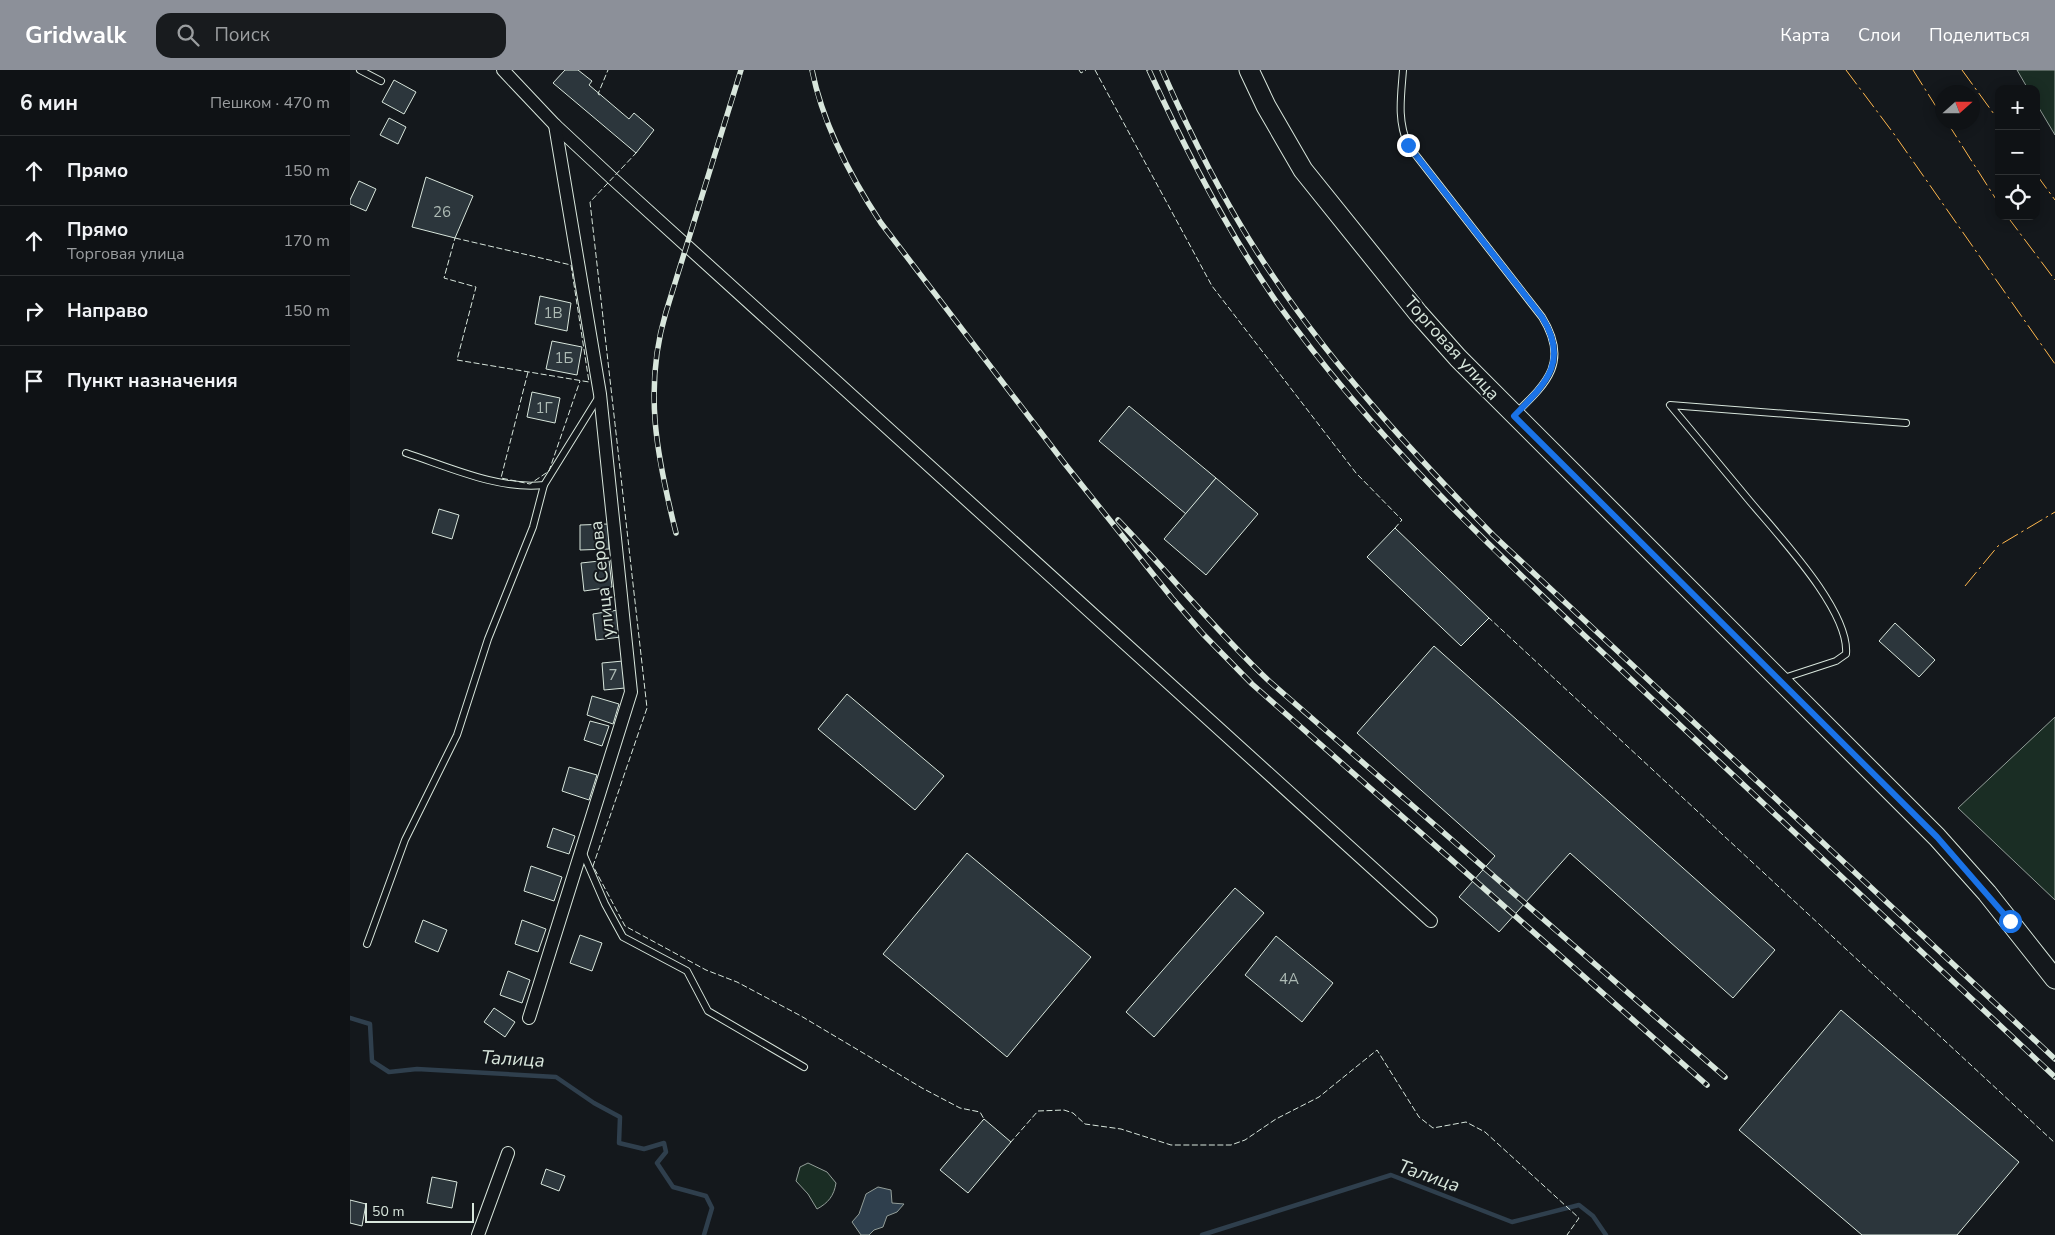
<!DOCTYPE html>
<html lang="ru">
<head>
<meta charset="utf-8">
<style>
	body { margin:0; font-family:"Nunito Sans",sans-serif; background:#181b1e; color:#f1f3f6 }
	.controls { position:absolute; right:15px; top:15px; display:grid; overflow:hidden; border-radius:10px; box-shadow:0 2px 12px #0003 }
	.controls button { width:45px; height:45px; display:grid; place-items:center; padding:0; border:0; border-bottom:1px solid #2f3234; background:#0f1215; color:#f1f3f6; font:25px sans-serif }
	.compass { position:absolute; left:1585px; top:15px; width:45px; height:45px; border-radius:50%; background:#0f1215; box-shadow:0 2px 12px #0003; rotate:69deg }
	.scale { position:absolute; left:15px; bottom:12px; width:109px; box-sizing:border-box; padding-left:5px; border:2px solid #d8e6dc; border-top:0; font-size:14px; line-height:18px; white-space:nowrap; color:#d8e6dc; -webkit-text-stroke:4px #14181c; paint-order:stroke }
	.stop { position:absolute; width:15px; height:15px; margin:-11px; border:4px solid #1a73e8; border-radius:50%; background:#fff }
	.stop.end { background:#1a73e8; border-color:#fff; box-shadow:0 1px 5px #0008 }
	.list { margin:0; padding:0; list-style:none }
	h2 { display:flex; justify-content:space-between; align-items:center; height:65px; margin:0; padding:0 20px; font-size:21px }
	h2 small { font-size:16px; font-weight:400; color:#9b9ea0 }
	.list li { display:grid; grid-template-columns:32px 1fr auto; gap:15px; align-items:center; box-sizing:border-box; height:70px; padding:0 20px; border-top:1px solid #2f3234 }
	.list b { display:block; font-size:19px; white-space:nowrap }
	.list p { margin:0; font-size:16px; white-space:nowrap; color:#9b9ea0 }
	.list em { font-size:16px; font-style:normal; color:#9b9ea0 }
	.icon { flex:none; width:28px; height:28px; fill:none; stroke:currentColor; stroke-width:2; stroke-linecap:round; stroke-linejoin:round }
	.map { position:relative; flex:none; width:1705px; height:1165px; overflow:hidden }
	header { display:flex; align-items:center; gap:30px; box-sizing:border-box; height:70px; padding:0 25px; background:#8c9099; color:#fff }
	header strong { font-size:24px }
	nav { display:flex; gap:28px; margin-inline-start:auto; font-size:18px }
	.search { width:350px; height:45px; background:#181b1e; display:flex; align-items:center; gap:12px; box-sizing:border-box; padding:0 18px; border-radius:15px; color:#9b9ea0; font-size:19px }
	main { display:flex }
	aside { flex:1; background:#0f1215 }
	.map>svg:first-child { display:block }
	.green { fill:#1a2d24; stroke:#939e99 }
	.water { fill:#2f3f4d; stroke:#939e99 }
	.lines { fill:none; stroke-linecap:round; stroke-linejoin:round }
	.stream { stroke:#2f3f4d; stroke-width:4.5 }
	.building { fill:#2c363c; stroke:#d8e6dc }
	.lane-casing { stroke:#d8e6dc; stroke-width:8 }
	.street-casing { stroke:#d8e6dc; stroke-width:14 }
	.secondary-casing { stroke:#d8e6dc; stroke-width:21 }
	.lane { stroke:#14181c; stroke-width:6 }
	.street { stroke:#14181c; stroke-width:12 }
	.secondary { stroke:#14181c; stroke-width:19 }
	.rail-casing { stroke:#d8e6dc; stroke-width:5.5 }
	.rail { stroke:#14181c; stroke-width:4; stroke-dasharray:11; stroke-linecap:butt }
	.fence { stroke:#d8e6dc; stroke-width:1; stroke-dasharray:6 2.5; stroke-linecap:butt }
	.power { stroke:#ffb74d; stroke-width:1; stroke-dasharray:18 4 2.5 4; stroke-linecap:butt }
	.route { stroke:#1a73e8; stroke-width:6 }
	.labels { text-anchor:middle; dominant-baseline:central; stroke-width:4; stroke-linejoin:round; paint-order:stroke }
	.number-label { font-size:15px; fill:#adbab4 }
	.street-label { font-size:18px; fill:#d8e6dc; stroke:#14181c }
	.water-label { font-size:19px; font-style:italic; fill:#d8e6dc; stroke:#14181c }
</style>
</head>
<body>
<header>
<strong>Gridwalk</strong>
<div class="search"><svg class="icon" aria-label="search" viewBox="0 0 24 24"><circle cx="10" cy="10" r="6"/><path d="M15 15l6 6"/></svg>Поиск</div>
<nav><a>Карта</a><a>Слои</a><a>Поделиться</a></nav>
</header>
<main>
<aside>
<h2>6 мин<small>Пешком · 470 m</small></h2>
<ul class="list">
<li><svg class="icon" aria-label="ahead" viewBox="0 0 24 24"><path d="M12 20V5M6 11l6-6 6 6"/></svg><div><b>Прямо</b></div><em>150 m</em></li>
<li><svg class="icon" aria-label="ahead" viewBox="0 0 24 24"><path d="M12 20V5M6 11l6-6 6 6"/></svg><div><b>Прямо</b><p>Торговая улица</p></div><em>170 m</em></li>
<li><svg class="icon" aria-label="right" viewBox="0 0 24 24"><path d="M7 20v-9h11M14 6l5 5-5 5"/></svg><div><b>Направо</b></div><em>150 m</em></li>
<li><svg class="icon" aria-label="arrive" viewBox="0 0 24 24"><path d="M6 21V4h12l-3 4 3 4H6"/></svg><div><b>Пункт назначения</b></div></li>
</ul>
</aside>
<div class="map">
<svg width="1705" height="1165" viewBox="0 0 1705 1165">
	<rect width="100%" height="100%" fill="#14181c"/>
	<g class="green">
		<path d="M1667 0H1705V65L1686 33V19H1678Z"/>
		<path d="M1705 647V830L1608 738Z"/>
		<path d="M458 1093 477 1102 486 1113C484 1126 478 1133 467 1139L458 1124 446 1111 450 1097Z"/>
	</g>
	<path class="water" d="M528 1117 541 1120 542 1133 554 1134 547 1142 537 1146 533 1157 524 1160 519 1165H511L502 1152 509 1144 516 1124Z"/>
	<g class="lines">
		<g class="stream">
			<path d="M0 948 20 954 22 991 39 1002 67 999 206 1007 244 1033 270 1047 269 1073 294 1079 314 1073 316 1082 307 1093 323 1117 356 1126 362 1138 354 1165"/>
			<path d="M852 1165 1041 1105 1162 1152 1229 1135 1243 1146 1256 1165"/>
		</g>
	</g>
	<g class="building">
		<path d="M215 0H228L242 11 239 15 279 49 284 43 304 60 286 83 203 13Z"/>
		<path d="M44 10 66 22 54 44 32 32Z"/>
		<path d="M39 48 56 57 48 74 30 65Z"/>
		<path d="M76 107 123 126 105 168 62 157Z"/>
		<path d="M9 111 26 119 16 141 0 134V130Z"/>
		<path d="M190 226 221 233 217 261 185 254Z"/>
		<path d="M202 271 232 277 227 305 196 299Z"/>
		<path d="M182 322 210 328 205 353 177 347Z"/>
		<path d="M779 336 866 408 836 444 749 371Z"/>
		<path d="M866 408 908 444 856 505 814 469Z"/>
		<path d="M89 439 109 445 102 469 82 463Z"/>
		<path d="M258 454 259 479 230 480V455Z"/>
		<path d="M1045 458 1139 548 1111 576 1017 487Z"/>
		<path d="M259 490 262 517 234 521 231 493Z"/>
		<path d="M268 540 271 567 246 570 243 544Z"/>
		<path d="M1545 553 1585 590 1569 607 1529 571Z"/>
		<path d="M1084 576 1425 880 1383 928 1220 783 1149 862 1109 827 1145 786 1007 663Z"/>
		<path d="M273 591 275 618 254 620 252 593Z"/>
		<path d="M497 624 594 706 565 740 468 659Z"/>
		<path d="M242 626 269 634 263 654 237 645Z"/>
		<path d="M240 651 259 656 252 676 234 670Z"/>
		<path d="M219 697 247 705 239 730 212 721Z"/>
		<path d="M203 758 225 766 219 784 197 777Z"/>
		<path d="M617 783 741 887 657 987 533 884Z"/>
		<path d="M181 796 212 807 204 831 174 821Z"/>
		<path d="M885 818 914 843 804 967 776 942Z"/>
		<path d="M73 850 97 860 88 882 65 872Z"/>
		<path d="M172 850 196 859 188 882 165 874Z"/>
		<path d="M230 865 252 873 242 901 220 893Z"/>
		<path d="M926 866 983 913 952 952 895 905Z"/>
		<path d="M158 901 180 910 172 933 150 925Z"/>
		<path d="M144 938 165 952 155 967 134 952Z"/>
		<path d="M1491 940 1669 1092 1607 1165H1512L1389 1060Z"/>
		<path d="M634 1049 661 1072 618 1123 590 1100Z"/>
		<path d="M196 1099 215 1106 209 1121 191 1114Z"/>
		<path d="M82 1107 107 1112 102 1138 77 1133Z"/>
		<path d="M0 1130 16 1134 12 1156 0 1153Z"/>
	</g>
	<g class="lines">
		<defs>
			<g id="lane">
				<path d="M10 0 31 11"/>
				<path d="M1053 0C1051 27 1047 50 1058 75L1192 247C1220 292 1197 313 1165 344"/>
				<path d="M56 383C99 397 148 420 194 415L248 328"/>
				<path d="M1431 609 1486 591 1496 584C1500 540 1426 463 1398 429 1372 398 1346 366 1320 335L1556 353"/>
				<path d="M232 781 255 834 273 867 337 901 358 941 454 997"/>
				<path d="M17 874 55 770 107 665 138 569 183 457 194 415"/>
			</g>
			<g id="street">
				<path d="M153 0 205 55 263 109 1081 851"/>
				<path d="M179 948 281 622 250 324 205 55"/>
				<path d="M128 1165 158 1083"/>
			</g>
			<path id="secondary" d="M899 0 916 36 953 100 1068 243 1108 288 1587 767 1637 823 1705 909"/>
		</defs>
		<use href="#lane" class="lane-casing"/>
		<use href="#street" class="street-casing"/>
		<use href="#secondary" class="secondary-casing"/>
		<use href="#lane" class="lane"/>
		<use href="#street" class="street"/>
		<use href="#secondary" class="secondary"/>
		<defs>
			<g id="rail">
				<path d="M462 0C473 55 500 106 531 153L715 394 822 528 853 564 902 614 1357 1015"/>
				<path d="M799 0C836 81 877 161 928 234 1037 387 1179 513 1315 641 1445 763 1575 885 1705 1007"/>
				<path d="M812 0C844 73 880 144 925 209 988 302 1065 385 1143 465L1705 989"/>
				<path d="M768 450C819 503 866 561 919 611L1375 1007"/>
				<path d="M326 463C307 387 293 319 316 242L391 0"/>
			</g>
		</defs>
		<use href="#rail" class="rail-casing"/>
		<use href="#rail" class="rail"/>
		<g class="fence">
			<path d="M729 0 731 3 736 0"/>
			<path d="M745 0 862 216 1006 403 1052 450 1045 458 1047 460"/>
			<path d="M250 25 248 24 258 0"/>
			<path d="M287 82 240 132 297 638 243 796 275 856 356 900 387 912 451 946 572 1018 610 1038 630 1042 634 1049 632 1051"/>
			<path d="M105 168 221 195 239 312 107 290 126 217 94 208Z"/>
			<path d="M178 302 151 408 180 414 199 401 230 311"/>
			<path d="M1138 547 1705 1073"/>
			<path d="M660 1073 688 1041 714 1040 723 1043 735 1054 771 1059 821 1075H881L895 1070 926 1049 969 1027 1027 980 1069 1047 1083 1058 1116 1052 1135 1062 1229 1148 1217 1165"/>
		</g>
		<g class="power">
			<path d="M1496 0 1544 64 1705 294"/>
			<path d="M1563 0 1592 46"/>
			<path d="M1612 0 1649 51"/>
			<path d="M1597 52 1649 134"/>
			<path d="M1686 104 1705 130"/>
			<path d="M1657 146 1705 210"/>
			<path d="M1615 516 1648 476 1705 442"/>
		</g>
	</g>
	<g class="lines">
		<path class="route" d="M1058 75 1192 247C1220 292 1195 314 1164 346L1587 767 1660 851"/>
	</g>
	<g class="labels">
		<g class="number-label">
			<text x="92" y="142">26</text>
			<text x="203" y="243">1В</text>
			<text x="214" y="288">1Б</text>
			<text x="194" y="338">1Г</text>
			<text x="263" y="605">7</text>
			<text x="939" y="909">4А</text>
		</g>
		<g class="street-label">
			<text transform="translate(1102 278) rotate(48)">Торговая улица</text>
			<text transform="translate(252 509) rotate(-96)">улица Серова</text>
		</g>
		<g class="water-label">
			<text transform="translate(163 989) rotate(3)">Талица</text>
			<text transform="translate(1079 1106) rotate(19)">Талица</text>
		</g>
	</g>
</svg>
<div class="controls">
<button>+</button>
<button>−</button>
<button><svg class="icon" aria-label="locate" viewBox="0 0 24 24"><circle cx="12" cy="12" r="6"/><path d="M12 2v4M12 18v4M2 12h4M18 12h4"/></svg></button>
</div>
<svg class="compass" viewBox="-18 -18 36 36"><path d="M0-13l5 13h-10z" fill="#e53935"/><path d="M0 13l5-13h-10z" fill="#9b9ea0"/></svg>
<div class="scale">50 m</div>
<div class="stop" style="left:1660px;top:851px"></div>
<div class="stop end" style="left:1058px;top:75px"></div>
</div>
</main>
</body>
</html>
